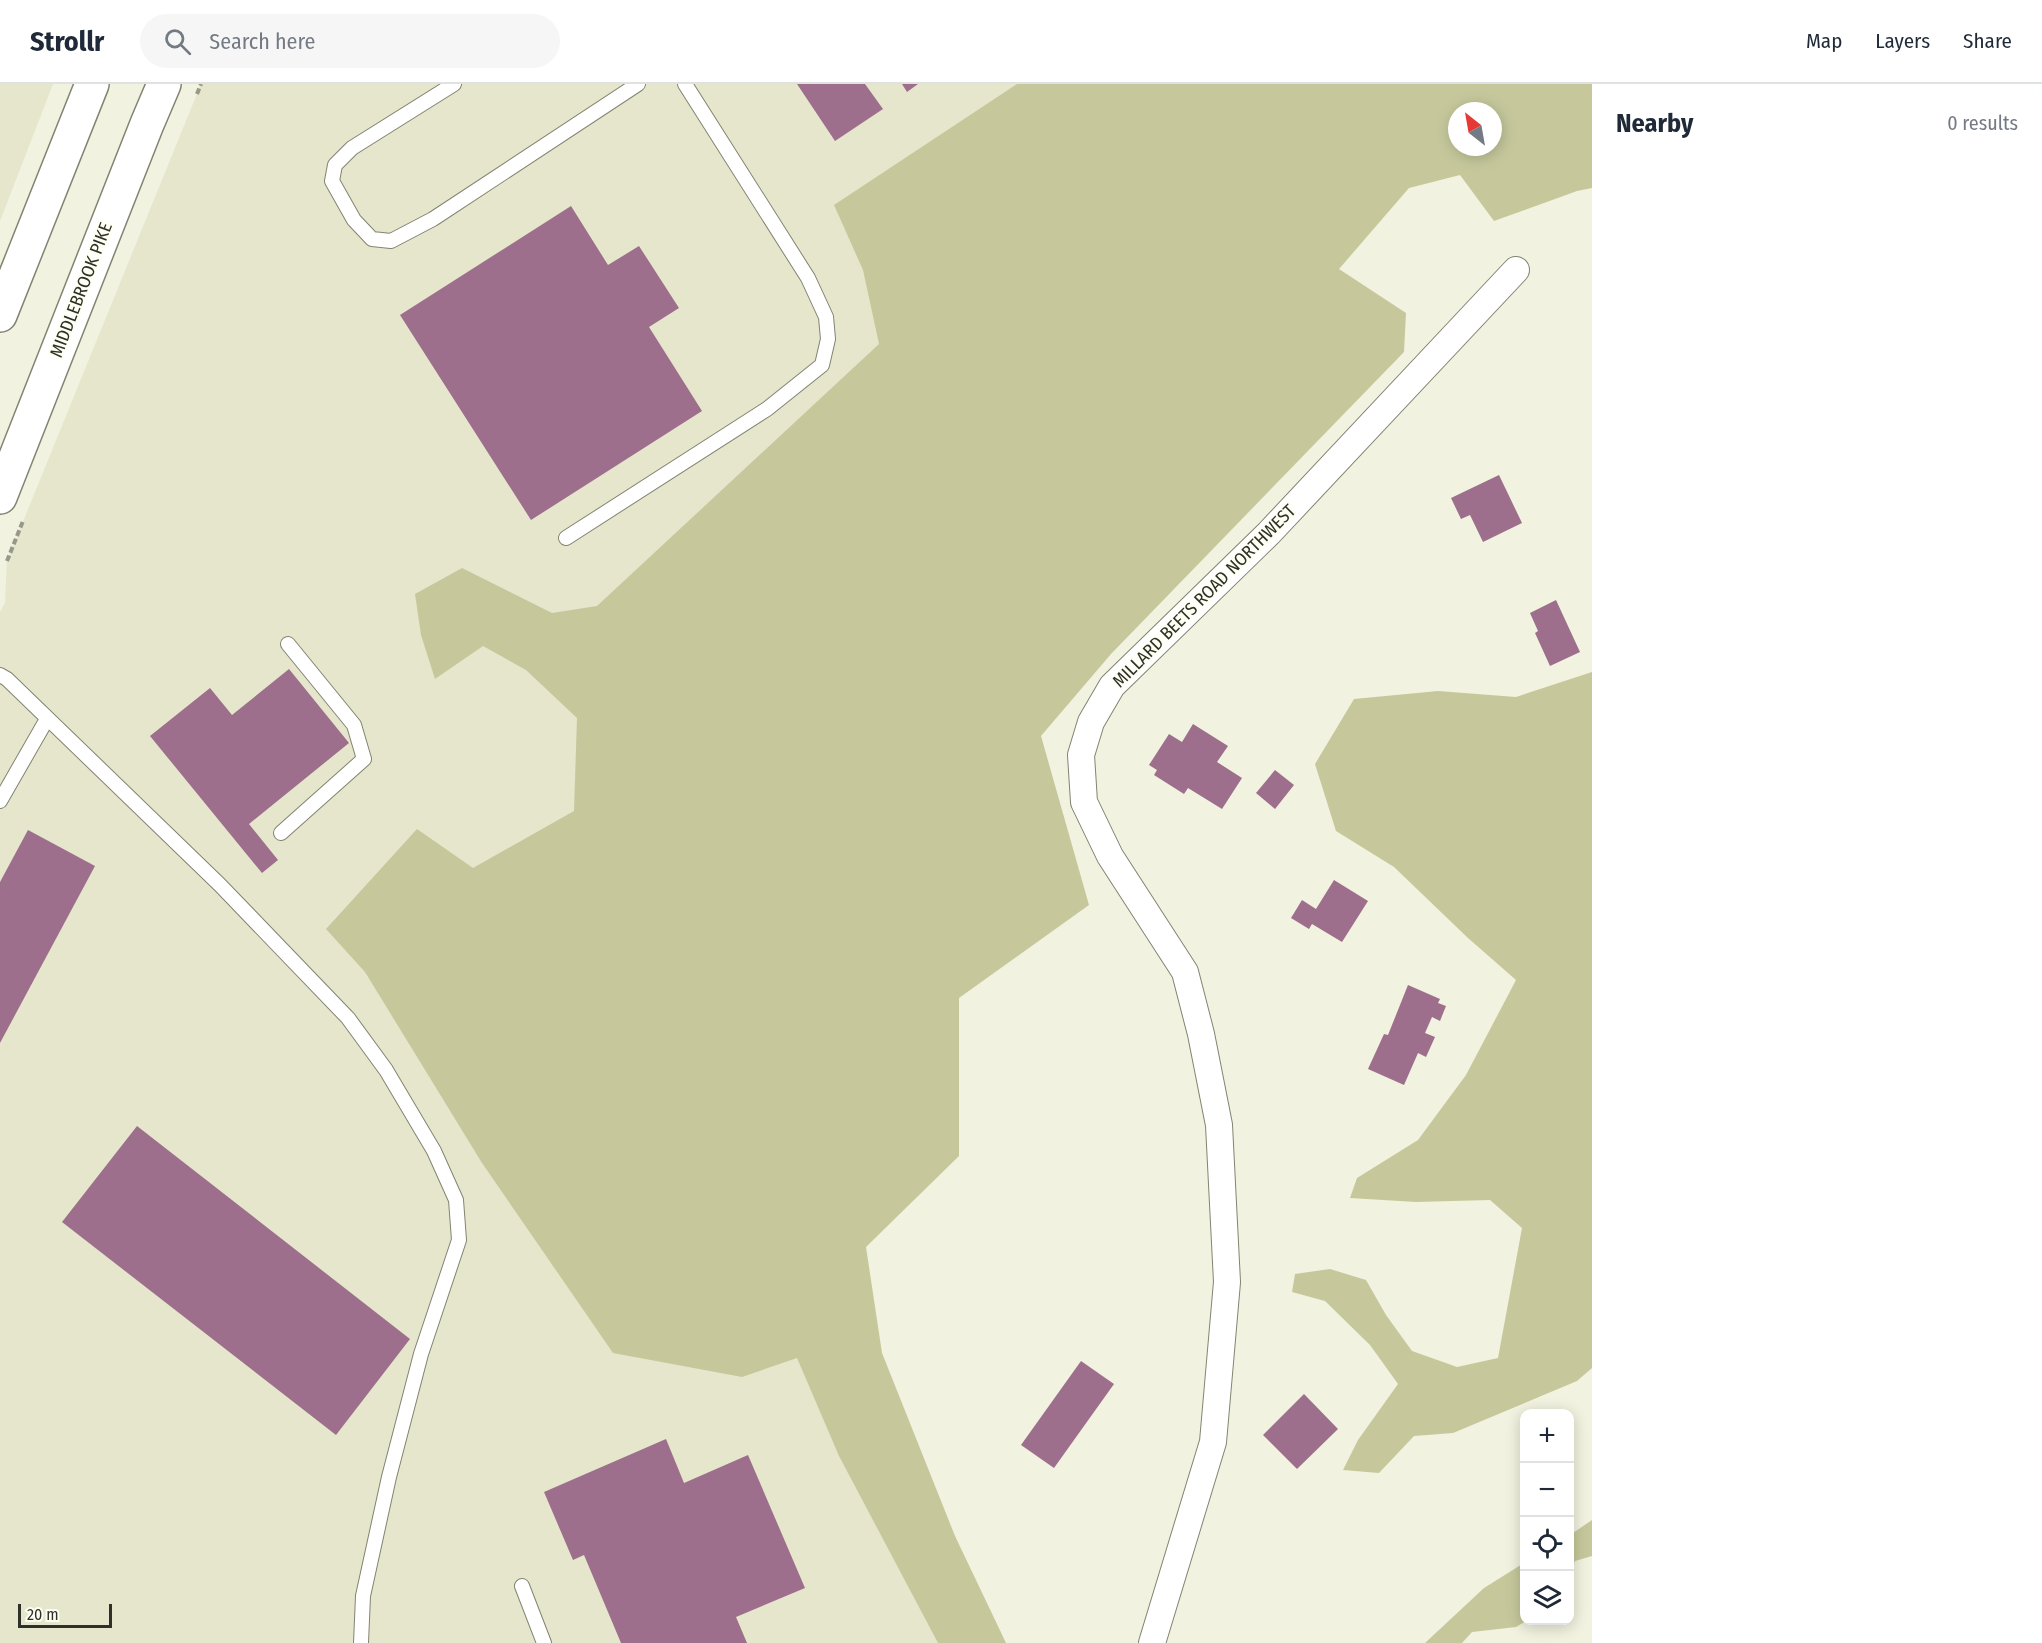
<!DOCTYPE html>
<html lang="en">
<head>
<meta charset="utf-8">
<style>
	body { margin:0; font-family:"Fira Sans Condensed",sans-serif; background:#f6f6f7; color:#1f2937 }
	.controls { position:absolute; right:18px; bottom:18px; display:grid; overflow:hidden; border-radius:12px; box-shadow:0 3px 15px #0003 }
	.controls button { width:54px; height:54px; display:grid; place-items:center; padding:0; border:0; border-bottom:2px solid #e0e1e3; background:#fff; color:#1f2937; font:30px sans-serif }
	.compass { position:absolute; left:1448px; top:18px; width:54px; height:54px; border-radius:50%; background:#fff; box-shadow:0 3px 15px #0003; rotate:329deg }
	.scale { position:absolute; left:18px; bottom:15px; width:94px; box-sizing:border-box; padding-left:6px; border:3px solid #303029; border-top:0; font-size:16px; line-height:21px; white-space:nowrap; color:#303029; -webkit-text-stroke:4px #fefff3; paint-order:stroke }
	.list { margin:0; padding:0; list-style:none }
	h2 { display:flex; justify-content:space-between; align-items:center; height:78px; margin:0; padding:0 24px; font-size:26px }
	h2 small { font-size:20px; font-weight:400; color:#747a83 }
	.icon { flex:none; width:33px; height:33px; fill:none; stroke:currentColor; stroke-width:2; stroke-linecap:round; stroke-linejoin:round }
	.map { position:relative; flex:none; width:1592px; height:1559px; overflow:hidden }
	header { display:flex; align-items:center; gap:36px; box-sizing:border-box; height:84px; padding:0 30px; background:#fff; border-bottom:2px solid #e0e1e3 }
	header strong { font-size:28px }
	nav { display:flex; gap:33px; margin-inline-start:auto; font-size:21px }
	.search { width:420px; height:54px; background:#f6f6f7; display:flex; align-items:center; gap:15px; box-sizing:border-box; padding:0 21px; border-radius:33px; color:#747a83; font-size:22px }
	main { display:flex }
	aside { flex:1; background:#fff }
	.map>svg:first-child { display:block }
	.built { fill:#e5e6cb }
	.green { fill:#c6c89c; fill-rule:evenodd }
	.building { fill:#9d6f8d }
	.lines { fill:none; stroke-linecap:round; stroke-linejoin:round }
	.service-casing { stroke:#838372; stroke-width:16 }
	.minor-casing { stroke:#838372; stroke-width:28 }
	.secondary-casing { stroke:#838372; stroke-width:36 }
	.path { stroke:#97988a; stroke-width:4; stroke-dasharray:6 3; stroke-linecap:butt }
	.service { stroke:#fff; stroke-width:14 }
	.minor { stroke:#fff; stroke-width:26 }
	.secondary { stroke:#fff; stroke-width:33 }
	.labels { text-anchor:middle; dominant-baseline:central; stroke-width:4.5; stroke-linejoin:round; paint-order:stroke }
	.street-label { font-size:18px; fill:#303029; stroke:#fefff3 }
</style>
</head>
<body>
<header>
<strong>Strollr</strong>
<div class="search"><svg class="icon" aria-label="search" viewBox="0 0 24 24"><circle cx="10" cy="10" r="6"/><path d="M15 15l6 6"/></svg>Search here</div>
<nav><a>Map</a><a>Layers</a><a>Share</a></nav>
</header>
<main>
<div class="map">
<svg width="1592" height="1559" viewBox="0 0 1592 1559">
	<rect width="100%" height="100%" fill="#f1f2df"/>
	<g class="built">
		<path d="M0 0H53L0 137Z"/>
		<path d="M201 0H1194L648 727 988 1559H0V528L5 519 7 477Z"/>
	</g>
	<g class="green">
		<path d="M1017 0H1592V104L1577 107 1494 137 1460 91 1409 104 1339 185 1406 229 1404 268 1111 570 1041 652 1089 821 959 914V1072L866 1163 882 1269 955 1452 1006 1559H938L839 1372 797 1274 742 1293 613 1269 482 1079 365 888 326 845 417 745 473 784 574 727 577 634 526 586 483 562 435 595 421 551 415 510 462 484 552 529 597 522 879 260 863 186 834 121ZM1457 27H1493V63H1457Z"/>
		<path d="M1592 588V1284L1577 1297 1453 1349 1414 1352 1379 1389 1343 1386 1358 1356 1398 1300 1370 1261 1325 1217 1292 1208 1295 1190 1330 1185 1366 1196 1386 1231 1412 1267 1457 1283 1498 1274 1522 1144 1490 1116 1416 1118 1350 1114 1357 1094 1418 1056 1466 991 1516 896 1468 854 1394 783 1336 747 1315 680 1354 615 1438 607 1516 613Z"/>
		<path d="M1592 1436V1472L1575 1477 1570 1487V1451Z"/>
		<path d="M1524 1479 1526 1537 1516 1543 1472 1548 1462 1559H1425L1484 1504Z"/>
	</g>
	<g class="building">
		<path d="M797 0H865L883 25 835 57Z"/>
		<path d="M902 0H918L907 8Z"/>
		<path d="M571 122 608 181 639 162 679 224 649 243 702 327 531 436 400 231Z"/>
		<path d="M1499 391 1522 439 1483 458 1470 431 1461 435 1451 414Z"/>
		<path d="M1556 516 1580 568 1550 582 1535 549 1538 547 1530 529Z"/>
		<path d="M289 585 349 659 249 740 278 776 262 789 150 652 210 604 232 631Z"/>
		<path d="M1193 640 1228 662 1217 678 1242 694 1222 725 1188 704 1184 710 1154 691 1157 686 1149 681 1169 650 1182 658Z"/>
		<path d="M1275 686 1294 701 1275 725 1256 709Z"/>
		<path d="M28 746 95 782 0 959V798Z"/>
		<path d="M1334 796 1368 817 1342 858 1312 840 1309 845 1291 834 1302 816 1316 825Z"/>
		<path d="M1408 901 1440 915 1438 919 1446 922 1440 937 1432 933 1425 949 1435 953 1426 973 1418 969 1404 1001 1368 985 1384 950 1388 951Z"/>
		<path d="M137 1042 410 1255 336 1351 62 1138Z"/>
		<path d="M1081 1277 1114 1300 1054 1384 1021 1361Z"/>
		<path d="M1304 1310 1338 1345 1297 1385 1263 1351Z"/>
		<path d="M666 1355 684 1399 748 1371 805 1504 736 1533 747 1559H621L584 1471 573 1476 544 1408Z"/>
	</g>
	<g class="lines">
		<defs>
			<g id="service">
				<path d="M454 0 352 64 335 81 332 97 354 136 372 155 391 157 433 135 638 0"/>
				<path d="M566 454 767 325 822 281 828 255 826 233 808 194 685 0"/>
				<path d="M0 591 7 595 220 801 348 934 386 986 434 1067 456 1116 459 1156 421 1270 389 1393 363 1512 361 1559"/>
				<path d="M0 717 47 635"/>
				<path d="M281 749 364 675 354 641 288 560"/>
				<path d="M522 1502 544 1559"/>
			</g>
			<path id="minor" d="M1152 1559 1213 1358 1227 1198 1219 1041 1201 950 1185 888 1110 772 1084 718 1081 671 1091 638 1112 602 1269 449 1516 186"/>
			<g id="secondary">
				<path d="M0 231 92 0"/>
				<path d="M0 413 147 40 164 0"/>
			</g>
		</defs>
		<use href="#service" class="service-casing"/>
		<use href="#minor" class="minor-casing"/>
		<use href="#secondary" class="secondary-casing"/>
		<g class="path">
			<path d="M197 10 201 0"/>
			<path d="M7 477 23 437"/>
		</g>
		<use href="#service" class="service"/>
		<use href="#minor" class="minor"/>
		<use href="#secondary" class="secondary"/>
	</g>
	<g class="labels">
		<g class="street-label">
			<text transform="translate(81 206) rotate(-69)">MIDDLEBROOK PIKE</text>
			<text transform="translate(1204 512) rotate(-45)">MILLARD BEETS ROAD NORTHWEST</text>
		</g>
	</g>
</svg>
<div class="controls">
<button>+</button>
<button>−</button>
<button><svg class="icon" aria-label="locate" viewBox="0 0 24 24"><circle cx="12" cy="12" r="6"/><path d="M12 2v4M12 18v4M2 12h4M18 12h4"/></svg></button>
<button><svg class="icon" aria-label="layers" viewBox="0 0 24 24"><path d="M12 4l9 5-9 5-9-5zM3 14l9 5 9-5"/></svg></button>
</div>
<svg class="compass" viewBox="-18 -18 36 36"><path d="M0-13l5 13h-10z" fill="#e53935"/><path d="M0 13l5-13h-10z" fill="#747a83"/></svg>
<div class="scale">20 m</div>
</div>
<aside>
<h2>Nearby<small>0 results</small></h2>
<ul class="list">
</ul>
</aside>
</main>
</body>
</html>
